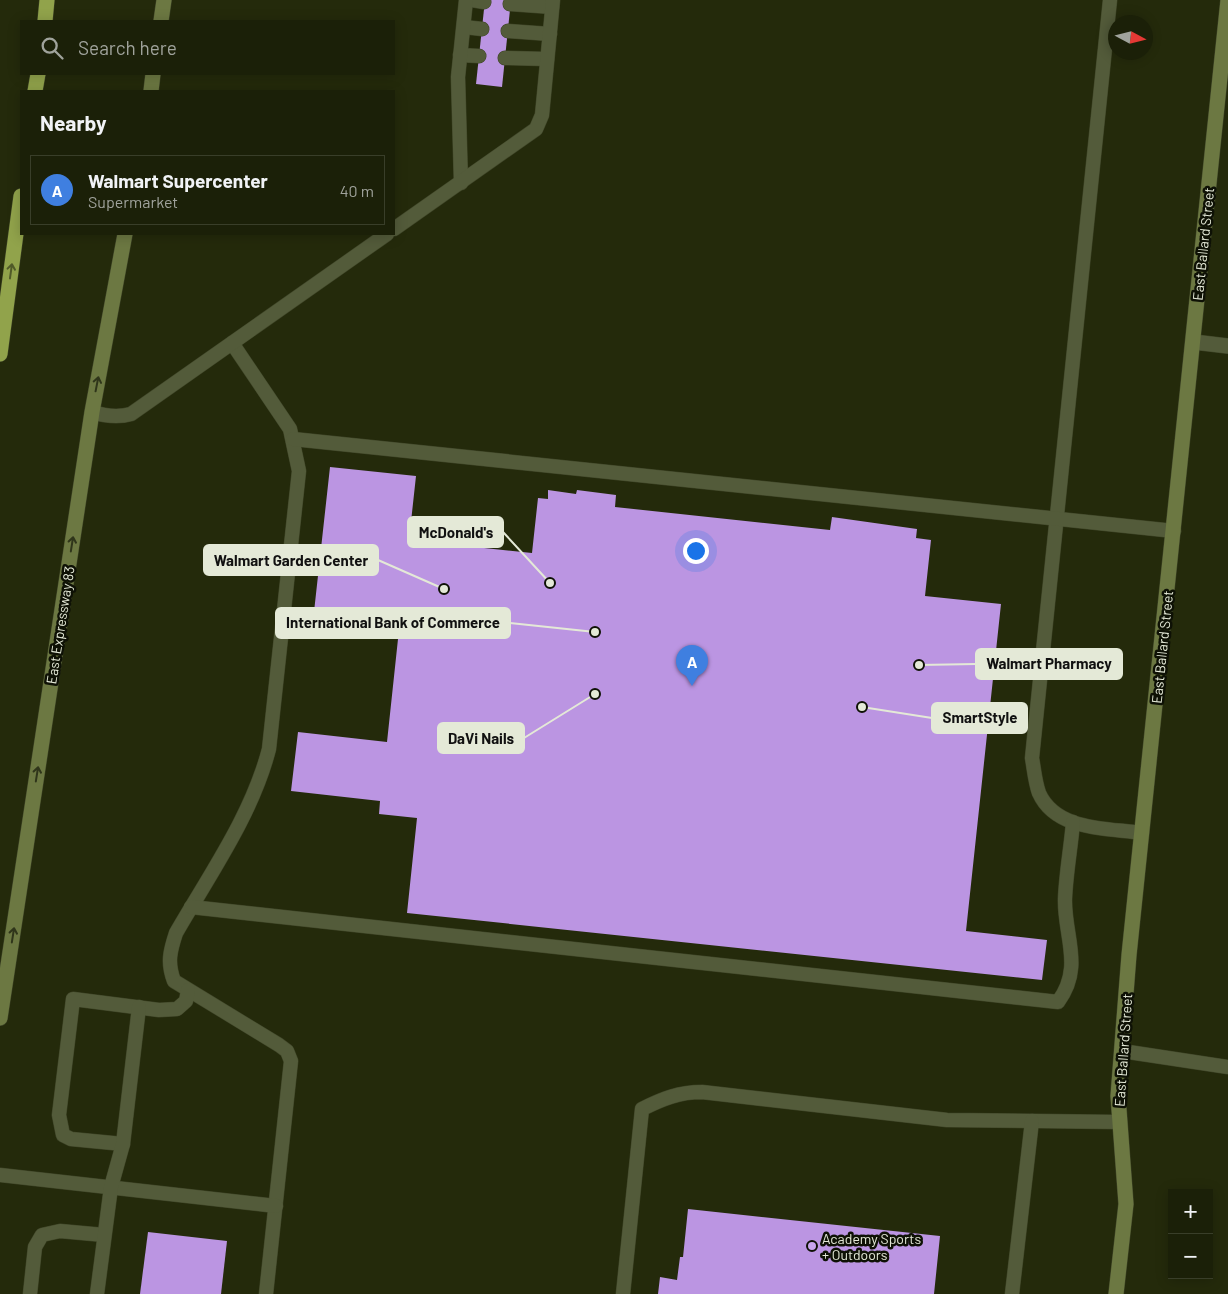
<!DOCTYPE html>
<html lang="en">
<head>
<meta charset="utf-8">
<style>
	body { margin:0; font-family:Barlow,sans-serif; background:#282d16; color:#f1f3f6 }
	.controls { position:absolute; right:15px; bottom:15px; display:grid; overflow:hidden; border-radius:0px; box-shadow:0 2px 12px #0003 }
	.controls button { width:45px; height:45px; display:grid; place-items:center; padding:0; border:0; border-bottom:1px solid #393e29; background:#1b2008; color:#f1f3f6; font:25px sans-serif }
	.compass { position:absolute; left:1108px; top:15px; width:45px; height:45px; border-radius:50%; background:#1b2008; box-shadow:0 2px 12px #0003; rotate:97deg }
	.you { position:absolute; left:695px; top:550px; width:18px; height:18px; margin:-12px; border:4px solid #fff; border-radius:50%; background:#1a73e8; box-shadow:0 0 0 8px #1a73e833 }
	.badge { display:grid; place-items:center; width:32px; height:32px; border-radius:50%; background:#c9a5ee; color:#fff; font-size:16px; font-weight:700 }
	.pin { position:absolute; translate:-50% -41px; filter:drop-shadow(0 1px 2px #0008) }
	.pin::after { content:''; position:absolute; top:26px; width:18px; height:15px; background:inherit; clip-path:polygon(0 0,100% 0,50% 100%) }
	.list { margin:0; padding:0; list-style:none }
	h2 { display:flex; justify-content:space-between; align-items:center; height:65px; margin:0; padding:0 20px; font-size:21px }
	h2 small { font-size:16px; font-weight:400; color:#a0a39c }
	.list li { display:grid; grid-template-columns:32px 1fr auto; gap:15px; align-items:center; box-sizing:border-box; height:70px; margin:0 10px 10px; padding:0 10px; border:1px solid #393e29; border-radius:0px }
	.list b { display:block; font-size:19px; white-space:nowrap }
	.list p { margin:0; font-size:16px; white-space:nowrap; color:#a0a39c }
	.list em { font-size:16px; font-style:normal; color:#a0a39c }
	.icon { flex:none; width:28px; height:28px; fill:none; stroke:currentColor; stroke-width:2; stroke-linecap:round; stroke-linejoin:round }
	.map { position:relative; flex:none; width:1228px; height:1294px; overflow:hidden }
	.search { position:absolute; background:#1b2008; box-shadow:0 2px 12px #0003; left:20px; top:20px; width:375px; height:55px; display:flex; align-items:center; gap:12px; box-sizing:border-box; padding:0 18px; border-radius:0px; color:#a0a39c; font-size:19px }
	.panel { position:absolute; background:#1b2008; box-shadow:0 2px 12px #0003; left:20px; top:90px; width:375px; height:145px; border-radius:0px }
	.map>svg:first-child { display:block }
	.building { fill:#bb95e2 }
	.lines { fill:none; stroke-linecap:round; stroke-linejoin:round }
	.lane-casing { stroke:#3f4528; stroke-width:15 }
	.street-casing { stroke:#3f4528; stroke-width:16 }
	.secondary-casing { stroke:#3f4528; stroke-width:16 }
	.highway-casing { stroke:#3f4528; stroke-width:16 }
	.lane { stroke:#535b3a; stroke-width:14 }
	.street { stroke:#535b3a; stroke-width:15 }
	.secondary { stroke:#6c7842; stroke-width:15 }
	.highway { stroke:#91a34b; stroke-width:15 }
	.oneway { stroke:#505a28 }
	.oneway2 { stroke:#2f351a }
	.poi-dot { fill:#c9a5ee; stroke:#0e1105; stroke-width:2 }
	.labels { text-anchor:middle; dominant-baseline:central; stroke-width:5; stroke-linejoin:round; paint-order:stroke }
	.street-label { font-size:14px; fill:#e4e9d7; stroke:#0e1105 }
	.poi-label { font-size:14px; fill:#e4e9d7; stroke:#0e1105; text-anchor:start }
	.leader { fill:none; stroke:#e4e9d7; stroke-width:2 }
	.callout-dot { fill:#e4e9d7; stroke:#0e1105; stroke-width:2 }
	.callout { fill:#e4e9d7; stroke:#e4e9d7; stroke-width:2 }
	.callout-label { font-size:15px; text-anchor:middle; font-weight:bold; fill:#111 }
</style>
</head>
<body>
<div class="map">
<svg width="1228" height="1294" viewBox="0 0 1228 1294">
	<rect width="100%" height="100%" fill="#242a0b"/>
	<g class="building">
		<path d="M485 0H511L502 87 476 84Z"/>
		<path d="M330 467 416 476 409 540 532 553 538 498 548 499V490L576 494 577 490 616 495 615 507 830 530 832 517 917 529 916 538 931 540 925 596 1001 604 966 931 1047 940 1042 980 407 913 417 818 379 814 380 801 291 791 298 732 387 742 398 639 312 630Z"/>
		<path d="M688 1209 940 1236 934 1294H658L660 1277 677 1280 680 1257H683Z"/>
		<path d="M148 1232 227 1241 221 1294H140Z"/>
	</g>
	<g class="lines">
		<defs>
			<g id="lane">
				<path d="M472 0 484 2"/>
				<path d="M1110 0 1032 758C1034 769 1035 782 1039 793 1056 831 1107 828 1142 833"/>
				<path d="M510 4 552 7"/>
				<path d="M464 27 482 29"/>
				<path d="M508 31 550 34"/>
				<path d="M460 55 479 56"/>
				<path d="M505 58 547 59"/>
				<path d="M461 183 458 77 466 0"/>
				<path d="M394 229 536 129 542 115 553 0"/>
				<path d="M232 343 290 429 299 471 269 749C252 815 210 874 176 933 170 951 167 963 174 981L279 1045 287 1051 291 1061 266 1294"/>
				<path d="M92 412C105 416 117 418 131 414L387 234"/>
				<path d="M293 439 1174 531"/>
				<path d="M191 907 1058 1002C1084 967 1064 936 1065 899 1066 873 1071 847 1073 822"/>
				<path d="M1122 1051 1228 1067"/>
				<path d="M123 1144 71 1139 63 1135 59 1115 73 999 159 1010 177 1009 186 1001 188 990"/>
				<path d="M0 1175 276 1206"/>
				<path d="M30 1294 35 1247 42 1235 60 1231 104 1235"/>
				<path d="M97 1294 111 1187 123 1144 139 1007"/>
				<path d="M623 1294 642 1109C662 1099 679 1092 702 1092L947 1120 1120 1122"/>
				<path d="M1012 1294 1032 1121"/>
			</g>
			<path id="street" d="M1194 342 1228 346"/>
			<g id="secondary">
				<path d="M161 21 164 0"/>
				<path d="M151 91 153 74"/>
				<path d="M0 1018 92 412 125 234"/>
				<path d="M1116 1294 1126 1204 1118 1096 1129 955 1228 0"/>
			</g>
			<g id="highway">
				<path d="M45 21 47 0"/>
				<path d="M35 91 38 74"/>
				<path d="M0 354 21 196"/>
			</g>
		</defs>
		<use href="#lane" class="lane-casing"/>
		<use href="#street" class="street-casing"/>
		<use href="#secondary" class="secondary-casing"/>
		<use href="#highway" class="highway-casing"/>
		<use href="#lane" class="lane"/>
		<use href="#street" class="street"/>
		<use href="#secondary" class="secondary"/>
		<use href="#highway" class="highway"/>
	</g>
	<defs><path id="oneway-shaft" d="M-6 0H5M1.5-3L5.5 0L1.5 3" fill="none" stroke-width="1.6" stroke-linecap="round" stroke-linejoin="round" transform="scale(1.25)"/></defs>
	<use class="oneway" href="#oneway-shaft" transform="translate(11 271) rotate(-82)"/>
	<g class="oneway2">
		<use href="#oneway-shaft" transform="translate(97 384) rotate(-79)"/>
		<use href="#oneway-shaft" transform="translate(72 544) rotate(-81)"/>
		<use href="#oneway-shaft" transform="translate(37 774) rotate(-81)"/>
		<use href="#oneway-shaft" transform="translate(13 935) rotate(-81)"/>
	</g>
	<circle class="poi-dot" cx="812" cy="1246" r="5"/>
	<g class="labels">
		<g class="street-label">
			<text transform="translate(1203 244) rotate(-84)">East Ballard Street</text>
			<text transform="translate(60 625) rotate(-81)">East Expressway 83</text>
			<text transform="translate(1162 647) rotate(-84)">East Ballard Street</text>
			<text transform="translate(1123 1050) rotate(-86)">East Ballard Street</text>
		</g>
		<g class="poi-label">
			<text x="822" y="1238">Academy Sports<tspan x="822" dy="16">+ Outdoors</tspan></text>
		</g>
	</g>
	<path class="leader" d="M550 583L503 532M444 589L378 560M595 632L510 623M919 665L976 664M862 707L932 718M595 694L524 738"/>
	<g class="callout-dot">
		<circle cx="550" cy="583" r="5"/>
		<circle cx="444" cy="589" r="5"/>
		<circle cx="595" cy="632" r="5"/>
		<circle cx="919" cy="665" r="5"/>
		<circle cx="862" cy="707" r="5"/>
		<circle cx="595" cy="694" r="5"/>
	</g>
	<g class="callout">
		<rect x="408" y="517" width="95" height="30" rx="5"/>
		<rect x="204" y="545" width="174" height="30" rx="5"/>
		<rect x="276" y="608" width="234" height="30" rx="5"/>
		<rect x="976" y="649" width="146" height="30" rx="5"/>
		<rect x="932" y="703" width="95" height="30" rx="5"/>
		<rect x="438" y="723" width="86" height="30" rx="5"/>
	</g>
	<g class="callout-label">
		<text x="456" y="538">McDonald's</text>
		<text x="291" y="566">Walmart Garden Center</text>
		<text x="393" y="628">International Bank of Commerce</text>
		<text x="1049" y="669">Walmart Pharmacy</text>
		<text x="980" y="723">SmartStyle</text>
		<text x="481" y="744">DaVi Nails</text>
	</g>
</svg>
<div class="controls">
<button>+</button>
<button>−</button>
</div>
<svg class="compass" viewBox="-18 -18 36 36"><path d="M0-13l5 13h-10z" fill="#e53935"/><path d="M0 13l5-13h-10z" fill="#a0a39c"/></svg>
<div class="you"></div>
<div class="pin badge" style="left:692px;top:686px;background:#3f7fe0">A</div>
<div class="search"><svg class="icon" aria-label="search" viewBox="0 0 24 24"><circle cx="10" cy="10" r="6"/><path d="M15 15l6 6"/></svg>Search here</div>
<section class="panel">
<h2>Nearby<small></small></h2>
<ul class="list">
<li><span class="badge" style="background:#3f7fe0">A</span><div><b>Walmart Supercenter</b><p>Supermarket</p></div><em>40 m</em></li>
</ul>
</section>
</div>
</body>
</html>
